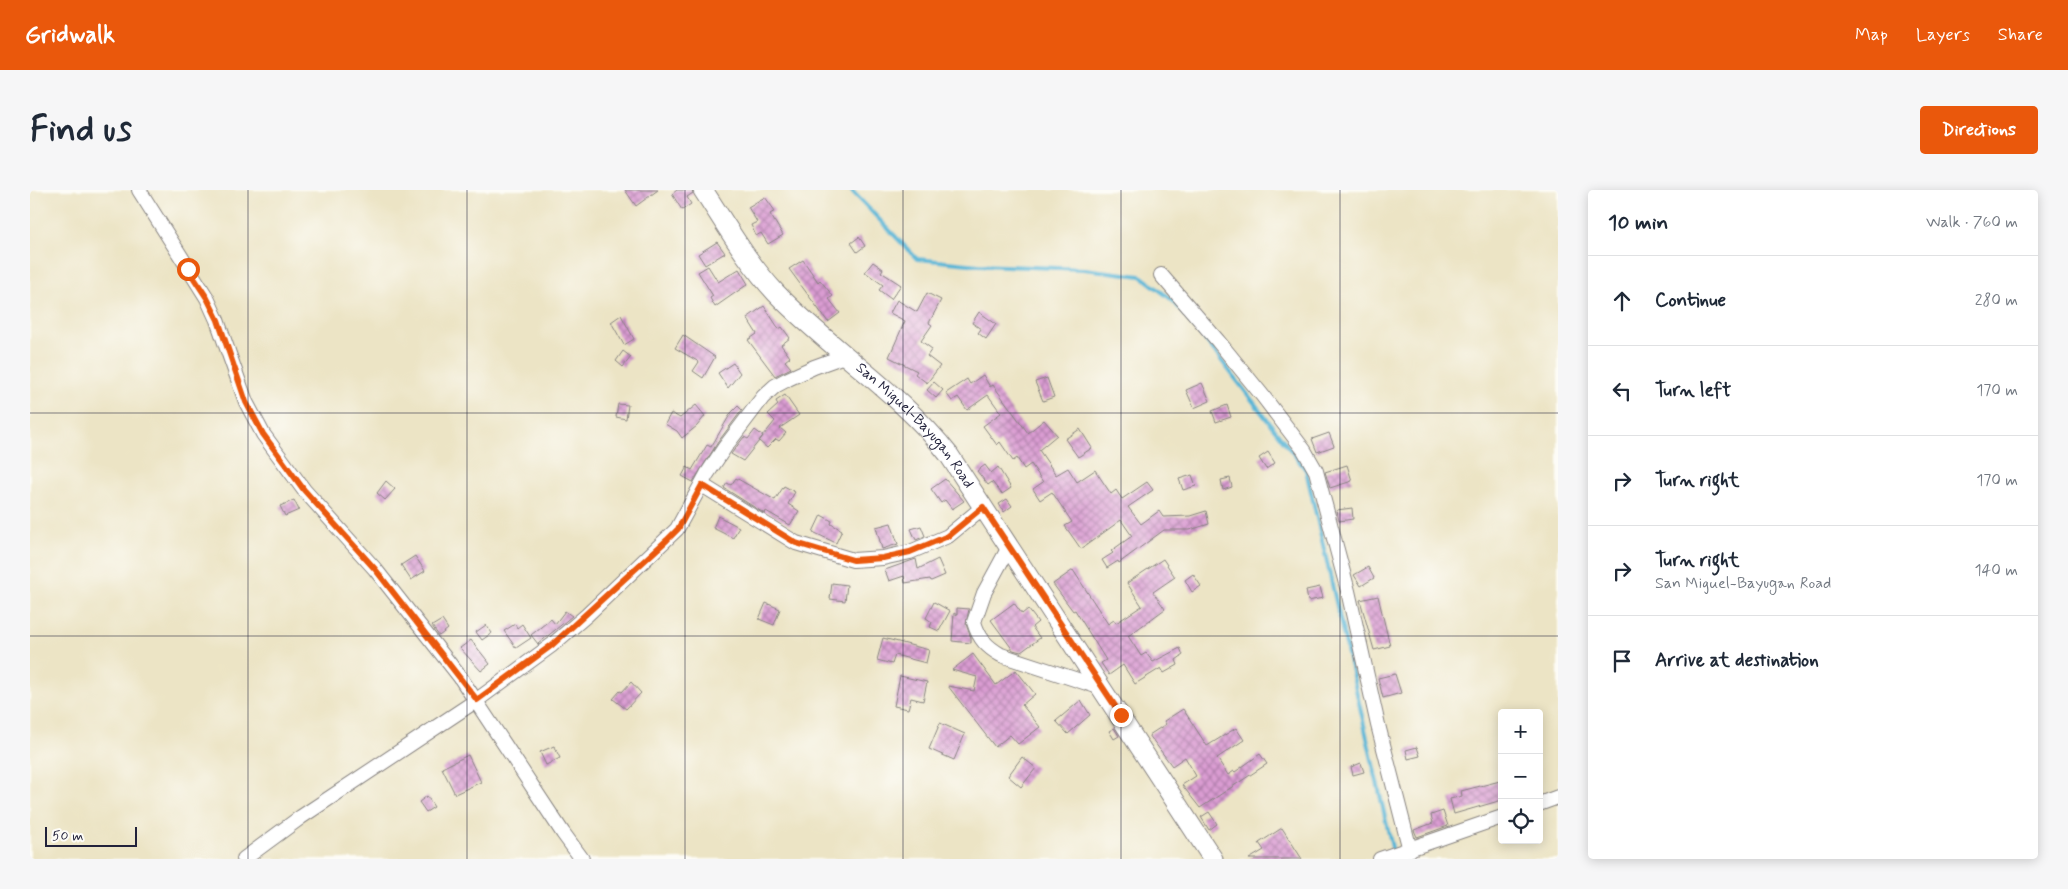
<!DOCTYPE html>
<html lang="en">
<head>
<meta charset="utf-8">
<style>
	body { margin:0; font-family:Mynerve,sans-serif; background:#f6f6f7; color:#1f2937 }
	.controls { position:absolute; right:15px; bottom:15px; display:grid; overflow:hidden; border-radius:5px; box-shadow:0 2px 12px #0003 }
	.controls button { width:45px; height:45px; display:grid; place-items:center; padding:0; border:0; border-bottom:1px solid #e0e1e3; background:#fff; color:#1f2937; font:25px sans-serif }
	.scale { position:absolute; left:15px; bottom:12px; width:92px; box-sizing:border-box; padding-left:5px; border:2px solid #22223b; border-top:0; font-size:14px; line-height:18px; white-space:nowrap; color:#22223b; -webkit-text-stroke:4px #fdfcf7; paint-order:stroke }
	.stop { position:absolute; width:15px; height:15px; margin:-11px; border:4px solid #ea580c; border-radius:50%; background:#fff }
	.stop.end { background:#ea580c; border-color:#fff; box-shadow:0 1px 5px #0008 }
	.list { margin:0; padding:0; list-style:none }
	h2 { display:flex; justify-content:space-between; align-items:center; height:65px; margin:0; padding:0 20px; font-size:21px }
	h2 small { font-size:16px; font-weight:400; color:#747a83 }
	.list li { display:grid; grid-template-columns:32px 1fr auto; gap:15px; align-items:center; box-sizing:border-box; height:90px; padding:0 20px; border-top:1px solid #e0e1e3 }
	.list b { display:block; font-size:19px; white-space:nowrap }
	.list p { margin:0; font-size:16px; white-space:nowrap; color:#747a83 }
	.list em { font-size:16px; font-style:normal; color:#747a83 }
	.icon { flex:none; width:28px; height:28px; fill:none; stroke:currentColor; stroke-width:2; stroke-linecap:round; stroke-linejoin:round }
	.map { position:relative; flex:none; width:1528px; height:669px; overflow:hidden; border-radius:5px }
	header { display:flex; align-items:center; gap:30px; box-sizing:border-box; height:70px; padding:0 25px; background:#ea580c; color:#fff }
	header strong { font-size:24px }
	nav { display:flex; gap:28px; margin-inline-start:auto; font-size:18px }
	.intro { display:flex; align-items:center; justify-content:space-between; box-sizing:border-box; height:120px; padding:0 30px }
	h1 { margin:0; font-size:35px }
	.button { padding:12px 22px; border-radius:5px; background:#ea580c; color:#fff; font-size:18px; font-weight:700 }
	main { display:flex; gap:30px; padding:0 30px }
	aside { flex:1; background:#fff; border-radius:5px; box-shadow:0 2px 12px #0003 }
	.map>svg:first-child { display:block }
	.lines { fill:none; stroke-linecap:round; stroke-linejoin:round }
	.stream { stroke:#58b5d6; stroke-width:4 }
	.building { fill:url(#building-cross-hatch) }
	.minor-casing { stroke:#878380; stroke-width:16 }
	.secondary-casing { stroke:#878380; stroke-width:21 }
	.minor { stroke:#fff; stroke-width:14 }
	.secondary { stroke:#fff; stroke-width:19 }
	.route { stroke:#ea580c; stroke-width:6 }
	.grid { fill:none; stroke:#22223b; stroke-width:1; stroke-opacity:0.55 }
	.labels { text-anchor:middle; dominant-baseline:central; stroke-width:4.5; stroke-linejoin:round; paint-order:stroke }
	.street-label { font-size:15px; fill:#22223b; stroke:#fdfcf7 }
</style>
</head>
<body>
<header>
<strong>Gridwalk</strong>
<nav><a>Map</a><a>Layers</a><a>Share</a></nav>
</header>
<div class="intro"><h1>Find us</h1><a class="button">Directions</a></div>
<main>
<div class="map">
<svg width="1528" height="669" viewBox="0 0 1528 669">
	<defs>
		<pattern id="building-cross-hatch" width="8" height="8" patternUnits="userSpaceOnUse" patternTransform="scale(1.25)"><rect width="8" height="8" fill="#da9cd2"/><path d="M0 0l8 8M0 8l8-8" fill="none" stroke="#b07fac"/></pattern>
	</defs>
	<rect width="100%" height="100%" fill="#fdfcf7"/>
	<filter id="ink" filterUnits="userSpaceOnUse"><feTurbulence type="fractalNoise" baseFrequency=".02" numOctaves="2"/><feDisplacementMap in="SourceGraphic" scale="10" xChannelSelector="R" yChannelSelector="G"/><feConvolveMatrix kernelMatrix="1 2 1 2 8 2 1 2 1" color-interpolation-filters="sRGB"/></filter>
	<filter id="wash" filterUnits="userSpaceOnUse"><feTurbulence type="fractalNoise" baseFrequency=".0096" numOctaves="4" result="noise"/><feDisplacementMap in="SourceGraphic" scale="20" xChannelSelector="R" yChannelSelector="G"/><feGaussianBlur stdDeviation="1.12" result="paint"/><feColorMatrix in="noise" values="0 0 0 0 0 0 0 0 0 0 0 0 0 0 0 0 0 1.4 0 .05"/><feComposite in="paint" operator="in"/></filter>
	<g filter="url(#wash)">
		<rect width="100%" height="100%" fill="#ece4c5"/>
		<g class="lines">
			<path class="stream" d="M821 0 887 69 949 75 1054 79 1111 86 1142 110 1174 148 1276 280 1363 662"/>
		</g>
		<g id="blocks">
			<g class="building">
				<path d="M595 0H628L606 16Z"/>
				<path d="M647 0H662L663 3 657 7 661 14 652 20 642 4Z"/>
				<path d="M735 7 745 21 740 24 753 45 738 54 731 43 726 46 721 35 727 32 718 17Z"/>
				<path d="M829 47 835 56 827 62 821 53Z"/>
				<path d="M687 52 695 63 675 75 668 64Z"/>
				<path d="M773 70 788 92 790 90 803 106 799 109 810 123 798 132 759 79Z"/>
				<path d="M843 72 853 79 851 82 871 95 861 109 849 100 853 95 835 82Z"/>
				<path d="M678 76 688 92 709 79 718 94 685 117 680 108 683 106 668 82Z"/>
				<path d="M897 103 911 110 899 133 902 135 891 151 902 159 897 166 910 176 897 193 885 184 887 181 859 167 875 131 860 123 867 110 887 122Z"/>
				<path d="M734 116 749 139 752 137 760 148 751 155 760 167 755 171 761 178 745 186 718 150 727 144 717 128Z"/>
				<path d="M949 122 966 134 956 149 948 143 951 139 942 133Z"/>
				<path d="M591 125 604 149 594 155 581 132Z"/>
				<path d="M653 145 685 167 673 188 663 181 669 172 645 158Z"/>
				<path d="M593 161 601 167 593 177 586 171Z"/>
				<path d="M703 173 710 183 698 198 688 183Z"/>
				<path d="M953 185 960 197 963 195 998 243 1014 230 1027 245 1009 260 1026 285 1038 278 1047 292 1065 280 1081 304 1086 300 1092 309 1117 292 1123 300 1098 317 1111 334 1129 321 1133 327 1160 326 1176 321 1179 334 1160 340H1134L1089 373 1088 371 1077 378 1072 370 1083 363 1081 361 1102 346 1091 330 1051 359 1035 336 1042 332 1022 302 1010 310 1003 299 1013 292 1001 274 994 279 987 268 983 271 970 252 967 255 953 236 971 223 958 205 937 220 928 207 922 211 916 203 937 189 940 194Z"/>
				<path d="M1017 188 1024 207 1013 211 1005 192Z"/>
				<path d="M904 192 913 200 906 208 897 200Z"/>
				<path d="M1172 193 1180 211 1164 218 1156 200Z"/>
				<path d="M755 205 769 225 750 238 756 243 749 251 746 249 737 258 729 251 745 231 738 224 748 215 746 211Z"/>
				<path d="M588 214 598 215 596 229 586 227Z"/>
				<path d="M666 215 675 226 667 236 652 248 647 241 635 234 641 223 650 228Z"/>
				<path d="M1197 215 1201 227 1186 232 1182 221Z"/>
				<path d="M708 216 712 220 688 252 663 292 652 286 657 277 662 280 677 255 681 257 701 223Z"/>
				<path d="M1050 239 1062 258 1048 267 1035 249Z"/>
				<path d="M725 240 733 246 713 271 701 264 714 247 718 249Z"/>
				<path d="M1299 243 1304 256 1287 262 1282 249Z"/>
				<path d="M1238 262 1245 273 1236 279 1229 268Z"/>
				<path d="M955 275 961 283 968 277 981 298 972 304 962 292 958 295 947 281Z"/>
				<path d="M1317 275 1322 291 1300 298 1295 282Z"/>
				<path d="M1162 285 1166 296 1153 300 1149 289Z"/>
				<path d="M706 288 745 310 754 296 765 302 758 314 769 321 760 335 736 321 735 324 694 298 697 293 701 295Z"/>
				<path d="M1200 288 1202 297 1193 300 1191 290Z"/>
				<path d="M915 289 934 311 922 319 915 310 911 313 901 299Z"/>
				<path d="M356 291 365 299 355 310 347 303Z"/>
				<path d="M977 309 982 316 974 322 969 314Z"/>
				<path d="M264 310 269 320 255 326 250 316Z"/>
				<path d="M1322 318 1323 329 1309 331 1307 320Z"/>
				<path d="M791 325 802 331 801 334 812 340 806 353 783 342Z"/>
				<path d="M688 326 709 337 703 348 683 338Z"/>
				<path d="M861 333 868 354 852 359 846 337Z"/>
				<path d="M891 336 895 346 886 350 881 339Z"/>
				<path d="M385 366 395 381 381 390 371 375Z"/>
				<path d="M886 369 888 379 908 369 915 385 901 391 900 389 875 393 874 386 859 391 855 380Z"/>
				<path d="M1133 369 1145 387 1123 402 1135 419 1098 446 1111 466 1116 463 1123 472 1150 458 1153 465 1146 470 1148 475 1134 483 1131 478 1105 494 1093 475 1079 485 1071 473 1076 470 1045 420 1043 421 1023 394 1043 380 1078 434 1084 430 1086 433 1112 416 1097 393Z"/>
				<path d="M1338 377 1344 388 1331 396 1324 385Z"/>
				<path d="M1163 384 1171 396 1162 402 1155 390Z"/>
				<path d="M802 393 817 395 815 411 800 409Z"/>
				<path d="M1290 397 1293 408 1278 411 1276 400Z"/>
				<path d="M1348 406 1360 456 1344 460 1330 410Z"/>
				<path d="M904 412 920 421 909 441 900 437 902 432 896 428Z"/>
				<path d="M736 413 750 419 744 435 729 429Z"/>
				<path d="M984 413 992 424 998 419 1008 432 1002 437 1010 448 991 462 983 460 961 430Z"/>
				<path d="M927 418 939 419 936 434 941 448V453L922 451 924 423 927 425Z"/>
				<path d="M535 421 542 426 508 454 501 445 521 429 525 434Z"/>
				<path d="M412 430 418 439 409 446 402 436Z"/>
				<path d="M485 434 487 438 492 434 501 448 486 458 474 441Z"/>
				<path d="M456 435 462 443 452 450 446 442Z"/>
				<path d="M853 448 899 460 896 473 865 465 862 474 847 470Z"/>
				<path d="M441 450 460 474 451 481 430 458Z"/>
				<path d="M943 464 966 495 986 480 1005 504 992 515 1010 537 988 554 980 545 965 557 918 496 944 501 947 487 922 480Z"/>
				<path d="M1365 484 1371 503 1353 508 1348 488Z"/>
				<path d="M870 486 897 492 893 511 881 508 878 519 864 516Z"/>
				<path d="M601 492 611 503 596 519 583 509 590 501 592 502Z"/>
				<path d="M1051 510 1060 525 1038 544 1026 531Z"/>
				<path d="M1153 519 1177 556 1206 538 1214 550 1187 568 1198 585 1204 581 1205 582 1230 564 1237 574 1170 618 1152 595 1166 586 1155 567 1142 576 1119 545 1136 534 1134 531Z"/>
				<path d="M910 533 935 544 924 570 899 559Z"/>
				<path d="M1084 538 1089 546 1084 549 1079 541Z"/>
				<path d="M524 556 530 568 516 575 510 562Z"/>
				<path d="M1387 557 1390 566 1378 569 1376 560Z"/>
				<path d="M438 565 451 592 425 604 412 578Z"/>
				<path d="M992 567 1006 578 991 597 978 586Z"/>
				<path d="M1331 573 1334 582 1323 585 1321 577Z"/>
				<path d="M1470 591 1472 610 1424 624 1420 609 1432 606 1431 601Z"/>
				<path d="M397 606 404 617 396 622 389 612Z"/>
				<path d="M1413 621 1418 636 1387 647 1384 640 1403 633 1401 625Z"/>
				<path d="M1179 622 1187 634 1179 640 1171 627Z"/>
				<path d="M1252 638 1272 669H1219L1234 660 1229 653Z"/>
			</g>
		</g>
	</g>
	<g filter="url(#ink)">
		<use href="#blocks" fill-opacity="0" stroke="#878380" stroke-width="1"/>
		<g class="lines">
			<defs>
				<g id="minor">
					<path d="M109 0 177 108 187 130 216 212 233 244 274 300 345 379 430 487 533 643 552 669"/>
					<path d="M1131 85 1188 151 1232 205 1274 260 1286 281 1318 401 1348 535 1380 660"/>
					<path d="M672 295 766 353 823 370 853 368 880 362 918 346 953 317"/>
					<path d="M979 357 954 403 944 432C949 449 957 457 971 465L1072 498"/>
					<path d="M1509 614 1528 607"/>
					<path d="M214 669 271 627 447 510 522 455 557 425 647 339 677 284 695 257 733 207 745 196 758 189 784 177 817 165"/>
					<path d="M1350 669 1472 627"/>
				</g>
				<g id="secondary">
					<path id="s1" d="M673 0C696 35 717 72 746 103 801 160 870 202 919 265L1183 669"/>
				</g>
			</defs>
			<use href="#minor" class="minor-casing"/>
			<use href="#secondary" class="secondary-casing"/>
			<use href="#minor" class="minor"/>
			<use href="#secondary" class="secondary"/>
		</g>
	</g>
	<g class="lines" filter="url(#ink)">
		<path class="route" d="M158 79 177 108 188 130 216 212 233 244 274 300 345 379 447 510 522 455 637 350 648 339 672 295 766 353 823 370 853 368 880 362 918 346 953 317 1091 525"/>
	</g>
	<path class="grid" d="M218 0V669M437 0V669M655 0V669M873 0V669M1091 0V669M1310 0V669M0 223H1528M0 446H1528"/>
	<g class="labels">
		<g class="street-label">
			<text stroke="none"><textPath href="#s1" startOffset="319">San Miguel-Bayugan Road</textPath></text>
		</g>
	</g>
</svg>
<div class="controls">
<button>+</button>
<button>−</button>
<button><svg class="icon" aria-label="locate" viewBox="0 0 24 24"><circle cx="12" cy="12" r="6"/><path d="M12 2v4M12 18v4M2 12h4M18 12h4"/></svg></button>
</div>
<div class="scale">50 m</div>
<div class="stop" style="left:158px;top:79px"></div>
<div class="stop end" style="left:1091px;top:525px"></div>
</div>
<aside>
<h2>10 min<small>Walk · 760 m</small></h2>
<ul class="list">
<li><svg class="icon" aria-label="ahead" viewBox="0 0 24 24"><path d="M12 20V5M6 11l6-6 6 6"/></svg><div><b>Continue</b></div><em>280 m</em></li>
<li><svg class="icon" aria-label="left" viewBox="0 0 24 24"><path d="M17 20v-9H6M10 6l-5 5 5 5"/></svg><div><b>Turn left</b></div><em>170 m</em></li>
<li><svg class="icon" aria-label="right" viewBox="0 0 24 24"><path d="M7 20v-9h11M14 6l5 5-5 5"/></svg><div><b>Turn right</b></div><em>170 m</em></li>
<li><svg class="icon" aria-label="right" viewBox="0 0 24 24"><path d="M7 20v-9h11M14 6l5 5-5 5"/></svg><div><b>Turn right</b><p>San Miguel-Bayugan Road</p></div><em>140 m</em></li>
<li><svg class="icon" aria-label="arrive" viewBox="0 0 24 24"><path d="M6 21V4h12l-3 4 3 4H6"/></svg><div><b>Arrive at destination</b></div></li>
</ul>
</aside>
</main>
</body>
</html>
